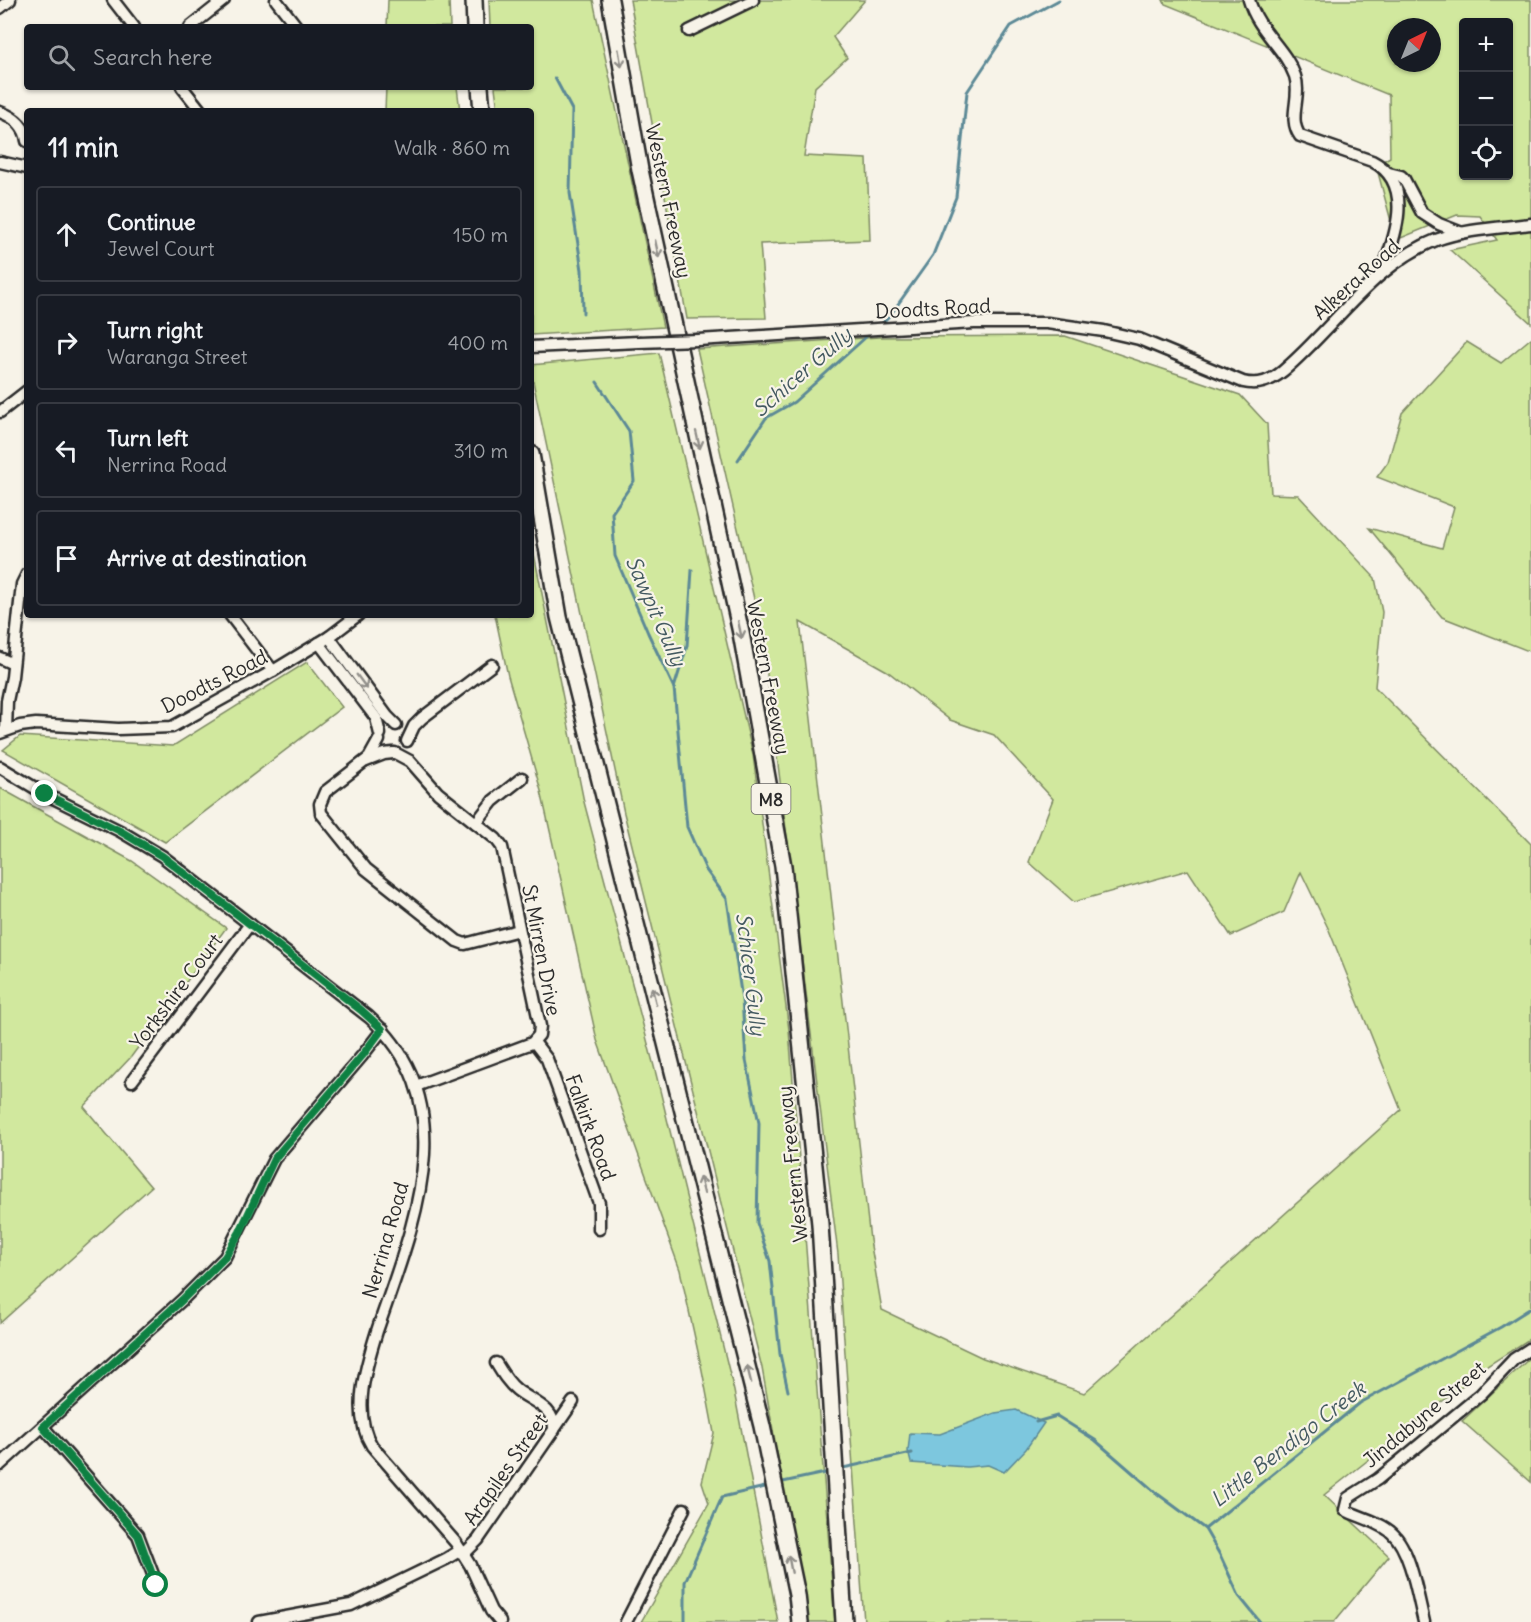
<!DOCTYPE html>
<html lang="en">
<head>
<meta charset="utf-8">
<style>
	body { margin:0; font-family:Delius,sans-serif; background:#242831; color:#f1f3f6 }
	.controls { position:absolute; right:18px; top:18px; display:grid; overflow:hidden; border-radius:6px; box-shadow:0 2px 4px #0004 }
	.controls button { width:54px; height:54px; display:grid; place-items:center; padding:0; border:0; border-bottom:2px solid #363941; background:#171b24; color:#f1f3f6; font:30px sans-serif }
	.compass { position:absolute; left:1387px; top:18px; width:54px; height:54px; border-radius:50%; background:#171b24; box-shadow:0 2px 4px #0004; rotate:43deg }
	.stop { position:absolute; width:18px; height:18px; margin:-14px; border:4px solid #0b8043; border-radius:50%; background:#fff }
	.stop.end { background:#0b8043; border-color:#fff; box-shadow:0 2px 6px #0008 }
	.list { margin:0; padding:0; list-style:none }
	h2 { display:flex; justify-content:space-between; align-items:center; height:78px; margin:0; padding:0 24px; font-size:26px }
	h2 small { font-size:20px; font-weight:400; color:#9ea1a6 }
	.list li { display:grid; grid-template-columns:39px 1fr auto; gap:18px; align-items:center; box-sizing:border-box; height:96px; margin:0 12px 12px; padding:0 12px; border:2px solid #363941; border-radius:6px }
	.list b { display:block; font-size:22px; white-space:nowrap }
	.list p { margin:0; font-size:20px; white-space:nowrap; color:#9ea1a6 }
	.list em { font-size:20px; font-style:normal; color:#9ea1a6 }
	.icon { flex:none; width:33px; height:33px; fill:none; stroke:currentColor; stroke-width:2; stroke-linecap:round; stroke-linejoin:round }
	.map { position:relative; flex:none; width:1531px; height:1622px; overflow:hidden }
	.search { position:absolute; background:#171b24; box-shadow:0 2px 4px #0004; left:24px; top:24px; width:510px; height:66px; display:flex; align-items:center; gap:15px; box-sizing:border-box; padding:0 21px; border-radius:6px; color:#9ea1a6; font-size:22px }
	.panel { position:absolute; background:#171b24; box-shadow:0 2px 4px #0004; left:24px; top:108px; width:510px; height:510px; border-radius:6px }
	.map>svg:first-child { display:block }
	.green { fill:#d1e89e; stroke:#7e8a64; stroke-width:1.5; fill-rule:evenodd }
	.water { fill:#7dc7de; stroke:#5c8996; stroke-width:1.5 }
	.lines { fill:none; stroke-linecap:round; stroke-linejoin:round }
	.stream { stroke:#5c8996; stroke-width:3 }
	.minor-casing { stroke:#2b2b2b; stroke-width:15 }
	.highway-casing { stroke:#2b2b2b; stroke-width:20 }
	.minor { stroke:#f7f3e8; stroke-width:10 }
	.highway { stroke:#f7f3e8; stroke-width:15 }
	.minor-bridge-casing { stroke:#2b2b2b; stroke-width:15; stroke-linecap:butt }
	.minor-bridge { stroke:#f7f3e8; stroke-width:10 }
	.oneway { stroke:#918f8a }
	.route { stroke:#0b8043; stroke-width:8 }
	.labels { text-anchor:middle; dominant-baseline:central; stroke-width:4.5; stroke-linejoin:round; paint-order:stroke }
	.shield { fill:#f7f3e8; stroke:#686764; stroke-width:1.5 }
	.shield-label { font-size:18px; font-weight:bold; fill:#2b2b2b }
	.street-label { font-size:20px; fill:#2b2b2b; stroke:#f7f3e8 }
	.water-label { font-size:21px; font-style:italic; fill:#445a61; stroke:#f7f3e8 }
</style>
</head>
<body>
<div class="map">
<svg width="1531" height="1622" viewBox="0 0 1531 1622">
	<rect width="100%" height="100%" fill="#f7f3e8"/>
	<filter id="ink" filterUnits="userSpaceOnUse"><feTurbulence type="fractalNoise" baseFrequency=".0167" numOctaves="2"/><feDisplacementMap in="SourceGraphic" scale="12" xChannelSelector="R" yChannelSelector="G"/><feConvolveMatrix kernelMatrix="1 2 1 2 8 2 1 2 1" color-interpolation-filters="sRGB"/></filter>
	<g filter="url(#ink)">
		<g class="green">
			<path d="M388 0H449L450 27H387Z"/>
			<path d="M489 0H593L663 327 531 335V111H498L495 87H531V27H490Z"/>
			<path d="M630 0H865L833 37 847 58 815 87 804 156 867 159 870 240 760 244 766 318 687 319Z"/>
			<path d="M1163 0H1531V323L1450 250 1497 240 1480 216 1457 215 1396 240 1376 165 1390 157 1389 95 1165 4ZM1464 22H1508V176H1464ZM1396 27H1432V63H1396Z"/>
			<path d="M386 87H457L460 111H385Z"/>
			<path d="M1065 336 1240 395 1267 424 1271 494 1298 495 1375 578 1382 612 1375 687 1531 844V1338L1487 1366 1324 1495 1389 1556 1334 1622H950L947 1620 944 1622H864L838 1254 762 634 697 349 879 337ZM800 622 887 671 950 720 994 735 1053 799 1029 862 1074 902 1188 870 1231 936 1284 912 1301 872 1329 930 1401 1110 1084 1393 983 1358 882 1310 870 1240Z"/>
			<path d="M1531 338V652L1442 617 1369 528 1442 548 1454 507 1377 477 1388 462 1402 413 1467 342 1501 363Z"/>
			<path d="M659 353 753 755 789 1030 835 1622H807L762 1368 624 813 531 372V365Z"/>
			<path d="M531 539 584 802 656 1074 734 1391 778 1622H641L709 1503 702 1482 714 1433 702 1370 680 1270 597 1040 541 791 508 676 495 615H531Z"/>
			<path d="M307 662 342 707 165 842 3 750 20 736 173 746Z"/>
			<path d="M0 788 132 861 226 928 131 1057 84 1107 151 1187 0 1323Z"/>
			<path d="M1531 1357V1482L1462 1421Z"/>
		</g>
		<path class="water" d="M1016 1410 1044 1423 1026 1449 1004 1472 988 1465 967 1467 911 1463 908 1451 910 1433 940 1434 995 1413Z"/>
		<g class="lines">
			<g class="stream">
				<path d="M555 78 572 110 570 193 582 270 583 313"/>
				<path d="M883 322 891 314 933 255 956 197 967 92 1011 26 1059 0"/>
				<path d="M597 382 629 431 634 481 612 513 615 556 648 633 674 688"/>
				<path d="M738 460 766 418 794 402 866 337"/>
				<path d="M692 570 687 646 674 688 687 827 706 870 727 899 742 999 746 1060 759 1123 757 1223 770 1261 780 1354 788 1391"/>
				<path d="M1036 1422 1057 1416 1095 1440 1155 1492 1205 1529 1360 1403 1501 1327 1531 1308"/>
				<path d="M843 1468 912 1453"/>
				<path d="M783 1482 825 1473"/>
				<path d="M1205 1529 1220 1555 1239 1596 1260 1622"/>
				<path d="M685 1622V1582L722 1497 765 1487"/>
			</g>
			<defs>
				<g id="minor">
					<path d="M113 0 134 27"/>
					<path d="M276 0 297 27"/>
					<path d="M1249 0C1258 31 1285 48 1295 76 1302 97 1287 118 1300 136L1372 161C1416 183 1395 239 1381 274"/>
					<path d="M0 8 10 0"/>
					<path d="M190 27 224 0"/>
					<path d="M689 31 753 0"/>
					<path d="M182 87 201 111"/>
					<path d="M0 112C14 117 25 125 27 141"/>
					<path d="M0 162 27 168"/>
					<path d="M1389 173 1401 176 1404 179 1422 213 1439 224 1462 233"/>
					<path d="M698 340 974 323H1047L1104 331 1139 339 1243 382C1259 386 1271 381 1283 371 1333 329 1373 265 1436 240 1466 229 1499 228 1531 224"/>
					<path d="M531 347 639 342"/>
					<path d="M0 412 27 391"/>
					<path d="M230 615 273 671"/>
					<path d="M329 637 387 716 396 725"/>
					<path d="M319 643 376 718 380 734"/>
					<path d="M0 658 13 664"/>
					<path d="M6 730 7 701 12 677 22 584 27 574"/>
					<path d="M0 733 20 726 36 724 118 729 172 727 273 671 329 637 358 615"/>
					<path d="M379 740 369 758 325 792 320 804 321 813 366 869 457 941 465 944 519 930"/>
					<path d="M407 741 414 726 422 718 492 665"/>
					<path d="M395 753 410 761 438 793 496 839 502 847 540 1026 539 1035 532 1043 416 1086"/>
					<path d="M366 761 384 754 393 753"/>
					<path d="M0 767 45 794 120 831 162 856 369 1017C467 1104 412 1228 377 1331 366 1366 351 1413 372 1446L456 1543 470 1565 491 1611 500 1622"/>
					<path d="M476 823 493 801 522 778"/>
					<path d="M534 1042 547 1059 599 1203V1229"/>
					<path d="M132 1081 250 924"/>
					<path d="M496 1363C502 1373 508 1383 517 1390 532 1402 555 1407 554 1430"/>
					<path d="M43 1427 138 1535 157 1585"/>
					<path d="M0 1465 182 1300 225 1257 274 1159 362 1056 383 1029"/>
					<path d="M464 1554 478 1540 573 1402"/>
					<path d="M259 1622 351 1605 446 1559 461 1550"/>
					<path d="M626 1622 684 1509"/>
					<path d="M1424 1622C1418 1598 1411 1550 1392 1533 1380 1522 1359 1517 1345 1510L1348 1498 1378 1479 1481 1394 1514 1359 1531 1348"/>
				</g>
				<g id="highway">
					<path d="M474 0 475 27"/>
					<path d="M610 0 640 170 741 633 783 866 820 1224 844 1622"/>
					<path d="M480 87 482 111"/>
					<path d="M531 454 559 617 762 1426 797 1595 800 1622"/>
				</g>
			</defs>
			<use href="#minor" class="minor-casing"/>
			<use href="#highway" class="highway-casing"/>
			<use href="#minor" class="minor"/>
			<use href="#highway" class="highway"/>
			<defs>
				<path id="minor-bridge" d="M639 342 698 340"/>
			</defs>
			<use href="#minor-bridge" class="minor-bridge-casing"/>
			<use href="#minor-bridge" class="minor-bridge"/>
		</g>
		<defs><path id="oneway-shaft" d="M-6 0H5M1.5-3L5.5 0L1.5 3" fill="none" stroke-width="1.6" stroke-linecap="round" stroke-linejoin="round" transform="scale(1.5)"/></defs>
		<g class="oneway">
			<use href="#oneway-shaft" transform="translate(620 58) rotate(80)"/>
			<use href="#oneway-shaft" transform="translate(657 249) rotate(78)"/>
			<use href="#oneway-shaft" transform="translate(698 440) rotate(77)"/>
			<use href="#oneway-shaft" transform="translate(740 630) rotate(78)"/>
			<use href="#oneway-shaft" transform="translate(362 682) rotate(54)"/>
			<use href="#oneway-shaft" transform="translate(654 996) rotate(-104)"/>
			<use href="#oneway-shaft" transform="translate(702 1185) rotate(-104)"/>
			<use href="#oneway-shaft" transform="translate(749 1374) rotate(-104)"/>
			<use href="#oneway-shaft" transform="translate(790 1564) rotate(-101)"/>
		</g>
	</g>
	<g class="lines" filter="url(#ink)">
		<path class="route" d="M45 794 120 831 162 856 361 1010 382 1029 362 1056 274 1159 240 1232 225 1257 182 1300 43 1427 138 1535 156 1585"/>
	</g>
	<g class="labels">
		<rect class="shield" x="751.5" y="784" width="39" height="30" rx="4.5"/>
		<g class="shield-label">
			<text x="771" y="799">M8</text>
		</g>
		<g class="street-label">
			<text transform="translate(669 201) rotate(78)">Western Freeway</text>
			<text transform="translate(1356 279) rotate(-42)">Alkera Road</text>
			<text transform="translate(933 308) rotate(-3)">Doodts Road</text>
			<text transform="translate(769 677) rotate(79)">Western Freeway</text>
			<text transform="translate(214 681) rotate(-27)">Doodts Road</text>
			<text transform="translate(542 950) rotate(79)">St Mirren Drive</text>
			<text transform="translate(176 991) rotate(-53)">Yorkshire Court</text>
			<text transform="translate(591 1127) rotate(70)">Falkirk Road</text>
			<text transform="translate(792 1164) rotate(-96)">Western Freeway</text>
			<text transform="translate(385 1240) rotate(-74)">Nerrina Road</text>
			<text transform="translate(1424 1414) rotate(-40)">Jindabyne Street</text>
			<text transform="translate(505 1469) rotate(-55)">Arapiles Street</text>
		</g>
		<g class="water-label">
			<text transform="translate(802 372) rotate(-41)">Schicer Gully</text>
			<text transform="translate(656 611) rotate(66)">Sawpit Gully</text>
			<text transform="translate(751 974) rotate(83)">Schicer Gully</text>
			<text transform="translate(1288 1444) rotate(-38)">Little Bendigo Creek</text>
		</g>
	</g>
</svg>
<div class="controls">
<button>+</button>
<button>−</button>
<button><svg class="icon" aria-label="locate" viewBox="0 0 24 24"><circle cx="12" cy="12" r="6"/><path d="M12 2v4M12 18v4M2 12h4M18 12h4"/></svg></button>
</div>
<svg class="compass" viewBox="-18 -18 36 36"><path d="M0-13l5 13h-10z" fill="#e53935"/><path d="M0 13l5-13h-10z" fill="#9ea1a6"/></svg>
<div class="stop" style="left:156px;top:1585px"></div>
<div class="stop end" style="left:45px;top:794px"></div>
<div class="search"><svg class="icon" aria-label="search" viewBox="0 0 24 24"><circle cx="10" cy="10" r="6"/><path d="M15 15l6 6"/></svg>Search here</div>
<section class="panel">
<h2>11 min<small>Walk · 860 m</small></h2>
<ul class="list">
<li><svg class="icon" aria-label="ahead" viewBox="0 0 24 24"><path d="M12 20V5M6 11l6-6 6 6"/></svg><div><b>Continue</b><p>Jewel Court</p></div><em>150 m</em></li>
<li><svg class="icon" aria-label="right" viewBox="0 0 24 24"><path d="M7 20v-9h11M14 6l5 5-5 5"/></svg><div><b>Turn right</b><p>Waranga Street</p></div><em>400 m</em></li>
<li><svg class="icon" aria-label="left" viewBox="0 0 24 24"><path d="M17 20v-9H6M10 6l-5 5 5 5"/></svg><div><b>Turn left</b><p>Nerrina Road</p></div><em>310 m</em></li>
<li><svg class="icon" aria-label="arrive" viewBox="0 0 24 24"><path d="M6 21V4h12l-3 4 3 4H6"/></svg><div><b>Arrive at destination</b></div></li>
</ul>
</section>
</div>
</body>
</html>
